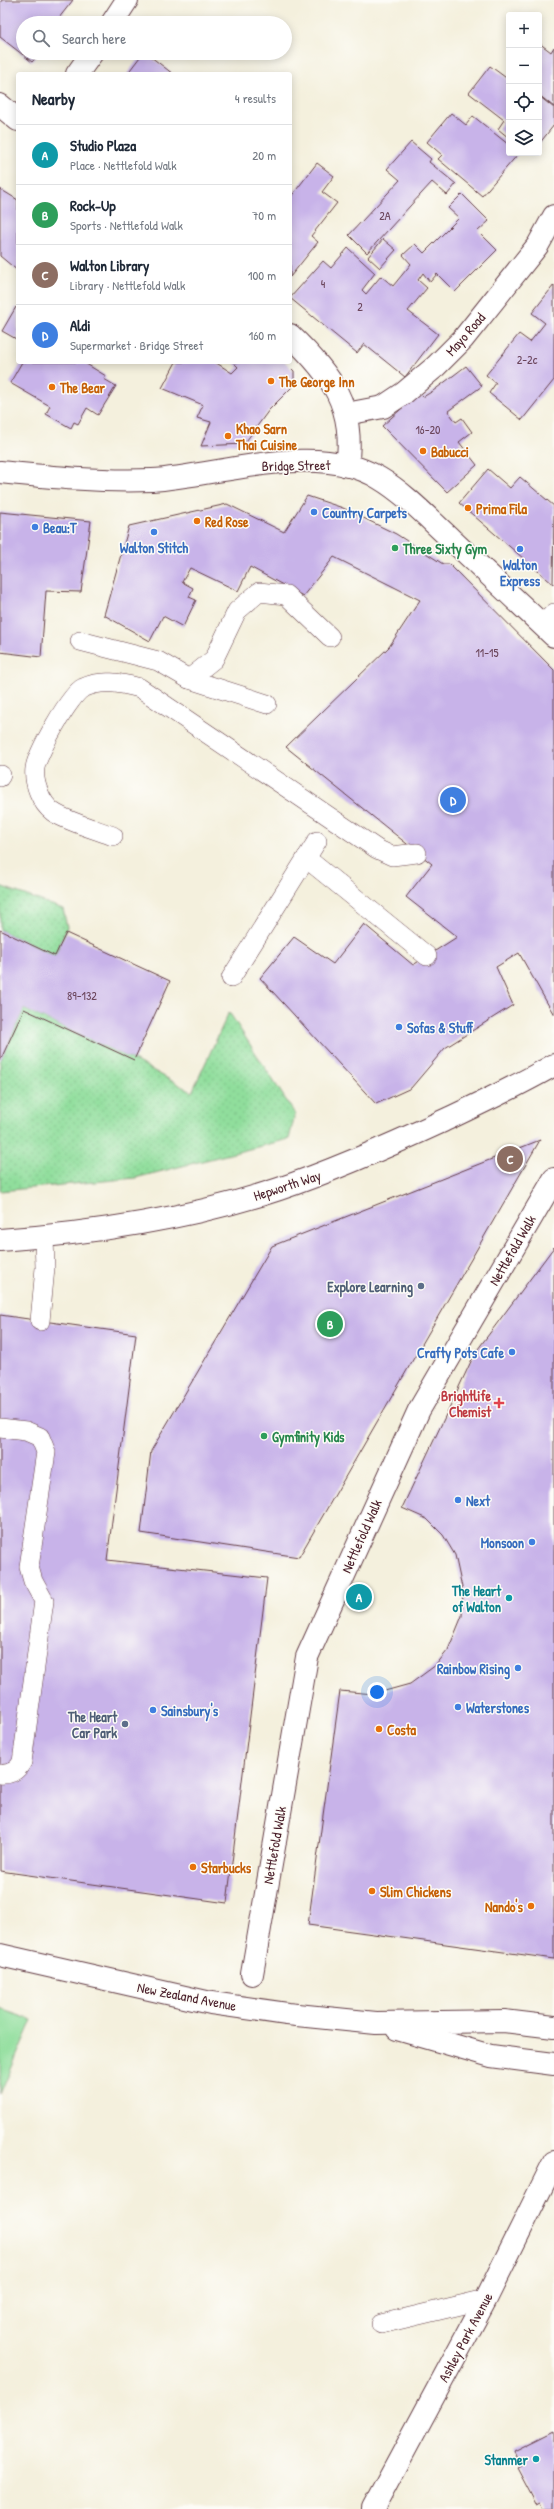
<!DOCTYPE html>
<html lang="en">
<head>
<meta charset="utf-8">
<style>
	body { margin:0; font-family:"Patrick Hand",sans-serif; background:#f6f6f7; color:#1f2937 }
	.controls { position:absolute; right:12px; top:12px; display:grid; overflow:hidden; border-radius:4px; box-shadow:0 2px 10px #0003 }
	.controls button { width:36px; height:36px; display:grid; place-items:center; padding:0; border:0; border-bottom:1px solid #e0e1e3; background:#fff; color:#1f2937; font:20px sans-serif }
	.you { position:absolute; left:377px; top:1692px; width:14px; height:14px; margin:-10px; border:3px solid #fff; border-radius:50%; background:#1a73e8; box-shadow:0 0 0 6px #1a73e833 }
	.badge { display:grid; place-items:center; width:26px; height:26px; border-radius:50%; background:#d93025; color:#fff; font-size:13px; font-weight:700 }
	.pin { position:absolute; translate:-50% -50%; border:2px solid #fff; box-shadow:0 1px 4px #0006 }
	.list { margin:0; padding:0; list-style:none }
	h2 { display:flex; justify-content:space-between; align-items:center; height:52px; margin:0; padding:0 16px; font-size:17px }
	h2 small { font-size:13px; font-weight:400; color:#747a83 }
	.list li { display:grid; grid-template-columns:26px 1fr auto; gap:12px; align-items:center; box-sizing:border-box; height:60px; padding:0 16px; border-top:1px solid #e0e1e3 }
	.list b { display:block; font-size:15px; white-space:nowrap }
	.list p { margin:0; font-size:13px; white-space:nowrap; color:#747a83 }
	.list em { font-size:13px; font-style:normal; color:#747a83 }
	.icon { flex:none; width:22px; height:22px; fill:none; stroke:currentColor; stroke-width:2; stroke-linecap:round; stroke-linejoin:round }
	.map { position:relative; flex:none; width:554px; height:2509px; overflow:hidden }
	.search { position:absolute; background:#fff; box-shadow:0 2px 10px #0003; left:16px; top:16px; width:276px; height:44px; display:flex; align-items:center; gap:10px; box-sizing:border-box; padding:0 14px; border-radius:22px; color:#747a83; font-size:15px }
	.panel { position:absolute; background:#fff; box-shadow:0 2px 10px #0003; left:16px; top:72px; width:276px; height:292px; border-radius:4px }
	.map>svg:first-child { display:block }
	.grass { fill:url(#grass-dots); stroke:#6d7e64 }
	.green { fill:#90de9c; stroke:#6d7e64 }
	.building { fill:#c8b3e9 }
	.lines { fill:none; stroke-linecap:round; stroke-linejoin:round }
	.service-casing { stroke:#643e46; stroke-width:20 }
	.pedestrian-casing { stroke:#643e46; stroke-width:24 }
	.minor-casing { stroke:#643e46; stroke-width:24 }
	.primary-casing { stroke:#643e46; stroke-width:24 }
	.service { stroke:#fff; stroke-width:19 }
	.pedestrian { stroke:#fff; stroke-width:22 }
	.minor { stroke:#fff; stroke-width:22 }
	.primary { stroke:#fff; stroke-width:22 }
	.food-dot { fill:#e8710a; stroke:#fdfcf7; stroke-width:1.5 }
	.shop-dot { fill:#3f7fe0; stroke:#fdfcf7; stroke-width:1.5 }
	.leisure-dot { fill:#2e9e5b; stroke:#fdfcf7; stroke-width:1.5 }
	.service-dot { fill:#5c6f8a; stroke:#fdfcf7; stroke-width:1.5 }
	.health-dot { fill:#e0444e; stroke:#fdfcf7; stroke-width:1.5 }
	.culture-dot { fill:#0f9aa8; stroke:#fdfcf7; stroke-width:1.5 }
	.labels { text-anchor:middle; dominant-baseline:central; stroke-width:3; stroke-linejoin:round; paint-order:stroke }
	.number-label { font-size:12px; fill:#6a445a }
	.street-label { font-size:14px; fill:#4a1f2b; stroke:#fdfcf7 }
	.food-label { font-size:14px; font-weight:bold; fill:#c56008; stroke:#fdfcf7; text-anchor:start }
	.shop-label { font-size:14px; font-weight:bold; fill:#366cbe; stroke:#fdfcf7; text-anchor:start }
	.leisure-label { font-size:14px; font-weight:bold; fill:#27864d; stroke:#fdfcf7; text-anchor:start }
	.service-label { font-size:14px; font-weight:bold; fill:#4e5e75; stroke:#fdfcf7; text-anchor:end }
	.health-label { font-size:14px; font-weight:bold; fill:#be3a42; stroke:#fdfcf7; text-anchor:end }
	.culture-label { font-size:14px; font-weight:bold; fill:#0d838f; stroke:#fdfcf7; text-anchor:end }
</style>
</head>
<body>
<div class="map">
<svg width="554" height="2509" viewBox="0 0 554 2509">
	<defs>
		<pattern id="grass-dots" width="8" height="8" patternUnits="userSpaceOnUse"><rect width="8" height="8" fill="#90de9c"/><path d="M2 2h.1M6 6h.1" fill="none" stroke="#7ebe87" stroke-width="1.8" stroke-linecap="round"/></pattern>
	</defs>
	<rect width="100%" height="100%" fill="#fdfcf7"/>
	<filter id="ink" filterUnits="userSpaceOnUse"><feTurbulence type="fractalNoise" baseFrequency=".025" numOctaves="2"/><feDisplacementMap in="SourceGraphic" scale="8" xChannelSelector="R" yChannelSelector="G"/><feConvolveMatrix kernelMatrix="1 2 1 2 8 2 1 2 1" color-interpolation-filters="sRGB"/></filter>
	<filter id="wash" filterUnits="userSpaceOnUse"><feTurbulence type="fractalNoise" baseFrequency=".012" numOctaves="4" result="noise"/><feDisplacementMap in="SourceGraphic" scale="16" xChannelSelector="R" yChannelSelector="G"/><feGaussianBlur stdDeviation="0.9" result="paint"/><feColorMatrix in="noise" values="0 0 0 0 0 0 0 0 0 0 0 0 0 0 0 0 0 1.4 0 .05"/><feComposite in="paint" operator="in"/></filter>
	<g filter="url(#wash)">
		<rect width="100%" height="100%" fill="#f4f0dd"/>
		<g class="grass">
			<path d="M0 886 63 909 67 927 55 956 0 930Z"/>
			<path d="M24 1009 134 1060 192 1092 229 1012 295 1114 289 1139 135 1178 0 1191V1061Z"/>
		</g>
		<path class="green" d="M0 2009 32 2020 0 2095Z"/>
		<g id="blocks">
			<g class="building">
				<path d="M2 0H73L55 23H23V53H40L32 62 0 37V3Z"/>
				<path d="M539 43 551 52 554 47V107L539 95Z"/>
				<path d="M143 53H146L173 74H127Z"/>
				<path d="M490 66 509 80V138L498 129 504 120 469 93Z"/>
				<path d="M539 96 554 108V125L539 144Z"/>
				<path d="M451 113 466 125 473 116 509 145V153H519L482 196 438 159 442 155 427 142Z"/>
				<path d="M411 142 431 159 429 162 456 184 447 195 432 182 367 253 349 235 400 180 387 169Z"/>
				<path d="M317 163 334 176 322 192 337 203 311 236 318 242 290 277V198Z"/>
				<path d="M0 189 18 200V271L0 256Z"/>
				<path d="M462 194 489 221 478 231 497 250 455 292 437 274 430 282 423 273 418 280 427 288 408 311 438 334 405 377 364 344 357 353 290 298 323 261 331 268 348 248 375 273 362 290 366 294 381 276 393 286 411 264 403 255 415 244 424 253 459 218 448 208Z"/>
				<path d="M383 239 396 250 380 268 368 257Z"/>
				<path d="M554 285V380L522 420 489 393 496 383 486 375 519 334 530 342 545 323 532 313Z"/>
				<path d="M16 307 18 309V340L2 331Z"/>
				<path d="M22 362H83L106 376 104 379 116 386 98 415 87 408 78 424 74 422 71 428 46 414 50 406 10 383Z"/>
				<path d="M176 362H215L232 373 238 367 233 362H285L294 371V385L269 410 244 444 201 446 211 422 197 418 203 405 162 388Z"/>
				<path d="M466 366 482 386 448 411 456 422 462 418 472 432 459 442 477 465 447 492 382 426 419 393 423 397 433 391Z"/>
				<path d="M488 469 510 488 520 477 554 506 553 584 459 503Z"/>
				<path d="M307 496 343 508 396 534 443 564H449L554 670V1015L519 953 496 967 513 1005 445 1048 411 1088 376 1104 260 978 294 937 333 964 364 924 413 965 457 937 406 897 432 864 286 747 389 647 420 600 334 557 303 596 250 567 238 591 190 568 182 582 193 588 189 597 196 600 183 627 163 616 150 641 104 615 129 526 227 504 284 532Z"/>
				<path d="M0 512 91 521 81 592 46 591 41 657 0 652Z"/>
				<path d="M0 930 55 956 66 933 170 981 134 1060 24 1009 0 1061Z"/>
				<path d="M540 1140 299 1557 141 1533 151 1451 272 1246Z"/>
				<path d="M554 1247V1959L308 1925 340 1691 374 1694 410 1684 436 1665 448 1650 462 1616 463 1592 455 1555 443 1535 427 1519 402 1508 475 1353Z"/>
				<path d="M0 1315 136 1334 107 1560 267 1578 227 1903 0 1871Z"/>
				<path d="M554 2431V2509H543L540 2502 536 2504 517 2468 521 2466 514 2451Z"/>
			</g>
		</g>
	</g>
	<g filter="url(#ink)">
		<use href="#blocks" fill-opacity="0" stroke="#643e46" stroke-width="1"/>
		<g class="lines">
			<defs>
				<g id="service">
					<path d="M542 625 554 613"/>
					<path d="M80 641 158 661 189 679 267 704"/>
					<path d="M189 679 214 659 237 611 259 592 286 595 330 637"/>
					<path d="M0 777 1 775"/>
					<path d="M113 836C97 830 66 821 53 812 41 803 33 783 35 768 37 754 70 694 83 688 101 679 121 683 140 688L377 849 392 856 417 853"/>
					<path d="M306 858 427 956"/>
					<path d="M231 978 317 841"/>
					<path d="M40 1321 45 1268 44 1237"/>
					<path d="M0 1428 26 1431 40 1437 46 1452 29 1567 33 1581 44 1601 22 1762C17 1771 10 1775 0 1774"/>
					<path d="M381 2324 486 2299"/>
				</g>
				<path id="pedestrian" d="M252 1974 307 1657 419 1410 554 1179"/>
				<g id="minor">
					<path d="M112 23 127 0"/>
					<path d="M77 74 92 53"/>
					<path d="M0 105 18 120"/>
					<path d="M290 335C331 374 356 407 347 466"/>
					<path d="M346 414 383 407 404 393 435 367 463 339 538 245 554 216"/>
					<path d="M0 472C50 477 101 482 152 480 220 476 317 440 379 478 406 494 429 519 452 540 486 572 520 604 554 636"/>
					<path d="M373 2509 486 2299 554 2162"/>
				</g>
				<g id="primary">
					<path d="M0 1240C94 1233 189 1219 279 1189 335 1170 389 1146 443 1121 481 1103 518 1086 554 1065"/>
					<path d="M0 1955 211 2003 287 2014 376 2023 504 2021 554 2027"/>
					<path d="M397 2029 491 2056 554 2064"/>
				</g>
			</defs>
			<use href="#service" class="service-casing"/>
			<use href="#pedestrian" class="pedestrian-casing"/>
			<use href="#minor" class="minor-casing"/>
			<use href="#primary" class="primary-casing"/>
			<use href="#service" class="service"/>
			<use href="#pedestrian" class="pedestrian"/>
			<use href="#minor" class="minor"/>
			<use href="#primary" class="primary"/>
		</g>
	</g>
	<g class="food-dot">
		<circle cx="271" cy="381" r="4"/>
		<circle cx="52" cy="387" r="4"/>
		<circle cx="228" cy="436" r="4"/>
		<circle cx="423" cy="451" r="4"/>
		<circle cx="468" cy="508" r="4"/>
		<circle cx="197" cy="521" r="4"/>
		<circle cx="379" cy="1729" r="4"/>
		<circle cx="193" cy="1867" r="4"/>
		<circle cx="372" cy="1891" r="4"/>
		<circle cx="531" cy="1906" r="4"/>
	</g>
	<g class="shop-dot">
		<circle cx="314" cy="512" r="4"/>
		<circle cx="35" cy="527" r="4"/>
		<circle cx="154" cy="532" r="4"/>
		<circle cx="520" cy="549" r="4"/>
		<circle cx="399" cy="1027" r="4"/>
		<circle cx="512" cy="1352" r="4"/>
		<circle cx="458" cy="1500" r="4"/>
		<circle cx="532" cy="1542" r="4"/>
		<circle cx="518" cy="1668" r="4"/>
		<circle cx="458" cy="1707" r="4"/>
		<circle cx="153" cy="1710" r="4"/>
	</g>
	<g class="leisure-dot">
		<circle cx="395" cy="548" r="4"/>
		<circle cx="264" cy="1436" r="4"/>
	</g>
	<g class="service-dot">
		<circle cx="421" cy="1286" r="4"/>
		<circle cx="125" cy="1724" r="4"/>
	</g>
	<path class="health-dot" d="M497 1397h4v4h4v4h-4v4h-4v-4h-4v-4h4z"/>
	<g class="culture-dot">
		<circle cx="509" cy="1598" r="4"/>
		<circle cx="536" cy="2459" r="4"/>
	</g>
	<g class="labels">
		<g class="number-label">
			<text x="385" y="215">2A</text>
			<text x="323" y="283">4</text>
			<text x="360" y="306">2</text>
			<text x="527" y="359">2-2c</text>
			<text x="428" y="429">16-20</text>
			<text x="487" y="652">11-15</text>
			<text x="82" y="995">89-132</text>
		</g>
		<g class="street-label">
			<text transform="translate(465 334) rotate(-49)">Mayo Road</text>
			<text transform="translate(296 465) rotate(-1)">Bridge Street</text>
			<text transform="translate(287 1185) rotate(-18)">Hepworth Way</text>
			<text transform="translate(512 1250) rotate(-60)">Nettlefold Walk</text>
			<text transform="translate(361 1536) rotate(-66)">Nettlefold Walk</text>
			<text transform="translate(274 1845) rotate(-80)">Nettlefold Walk</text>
			<text transform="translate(187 1996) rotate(11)">New Zealand Avenue</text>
			<text transform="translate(465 2337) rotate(-62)">Ashley Park Avenue</text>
		</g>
		<g class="food-label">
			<text x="279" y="381">The George Inn</text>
			<text x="60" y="387">The Bear</text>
			<text x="236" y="428">Khao Sarn<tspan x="236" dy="16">Thai Cuisine</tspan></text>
			<text x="431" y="451">Babucci</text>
			<text x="476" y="508">Prima Fila</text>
			<text x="205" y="521">Red Rose</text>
			<text x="387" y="1729">Costa</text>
			<text x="201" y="1867">Starbucks</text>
			<text x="380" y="1891">Slim Chickens</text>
			<text x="523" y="1906" text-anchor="end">Nando's</text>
		</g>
		<g class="shop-label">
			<text x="322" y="512">Country Carpets</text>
			<text x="43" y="527">Beau:T</text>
			<text x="154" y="547" text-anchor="middle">Walton Stitch</text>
			<text x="520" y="564" text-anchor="middle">Walton<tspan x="520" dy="16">Express</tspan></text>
			<text x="407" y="1027">Sofas &amp; Stuff</text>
			<text x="504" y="1352" text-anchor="end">Crafty Pots Cafe</text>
			<text x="466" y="1500">Next</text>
			<text x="524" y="1542" text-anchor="end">Monsoon</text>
			<text x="510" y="1668" text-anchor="end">Rainbow Rising</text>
			<text x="466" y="1707">Waterstones</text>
			<text x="161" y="1710">Sainsbury's</text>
		</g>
		<g class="leisure-label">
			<text x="403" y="548">Three Sixty Gym</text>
			<text x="272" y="1436">Gymfinity Kids</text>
		</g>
		<g class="service-label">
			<text x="413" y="1286">Explore Learning</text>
			<text x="117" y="1716">The Heart<tspan x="117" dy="16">Car Park</tspan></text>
		</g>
		<g class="health-label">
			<text x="491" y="1395">Brightlife<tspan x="491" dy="16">Chemist</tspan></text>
		</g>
		<g class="culture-label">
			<text x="501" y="1590">The Heart<tspan x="501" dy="16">of Walton</tspan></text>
			<text x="528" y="2459">Stanmer</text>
		</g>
	</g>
</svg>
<div class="controls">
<button>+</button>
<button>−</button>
<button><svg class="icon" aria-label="locate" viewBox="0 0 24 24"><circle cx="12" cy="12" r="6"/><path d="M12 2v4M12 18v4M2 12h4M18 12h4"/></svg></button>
<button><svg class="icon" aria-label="layers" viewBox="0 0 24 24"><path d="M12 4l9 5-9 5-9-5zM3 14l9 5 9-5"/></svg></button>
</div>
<div class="you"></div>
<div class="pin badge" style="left:359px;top:1597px;background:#0f9aa8">A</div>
<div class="pin badge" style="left:330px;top:1324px;background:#2e9e5b">B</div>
<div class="pin badge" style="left:510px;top:1159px;background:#8d6e63">C</div>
<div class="pin badge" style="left:453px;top:800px;background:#3f7fe0">D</div>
<div class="search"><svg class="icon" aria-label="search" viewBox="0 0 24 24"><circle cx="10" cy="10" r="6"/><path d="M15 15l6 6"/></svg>Search here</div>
<section class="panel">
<h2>Nearby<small>4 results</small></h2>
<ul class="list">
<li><span class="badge" style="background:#0f9aa8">A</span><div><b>Studio Plaza</b><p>Place · Nettlefold Walk</p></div><em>20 m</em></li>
<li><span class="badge" style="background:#2e9e5b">B</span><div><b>Rock-Up</b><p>Sports · Nettlefold Walk</p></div><em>70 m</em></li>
<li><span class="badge" style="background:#8d6e63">C</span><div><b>Walton Library</b><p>Library · Nettlefold Walk</p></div><em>100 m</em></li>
<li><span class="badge" style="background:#3f7fe0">D</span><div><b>Aldi</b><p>Supermarket · Bridge Street</p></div><em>160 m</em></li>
</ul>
</section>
</div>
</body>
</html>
